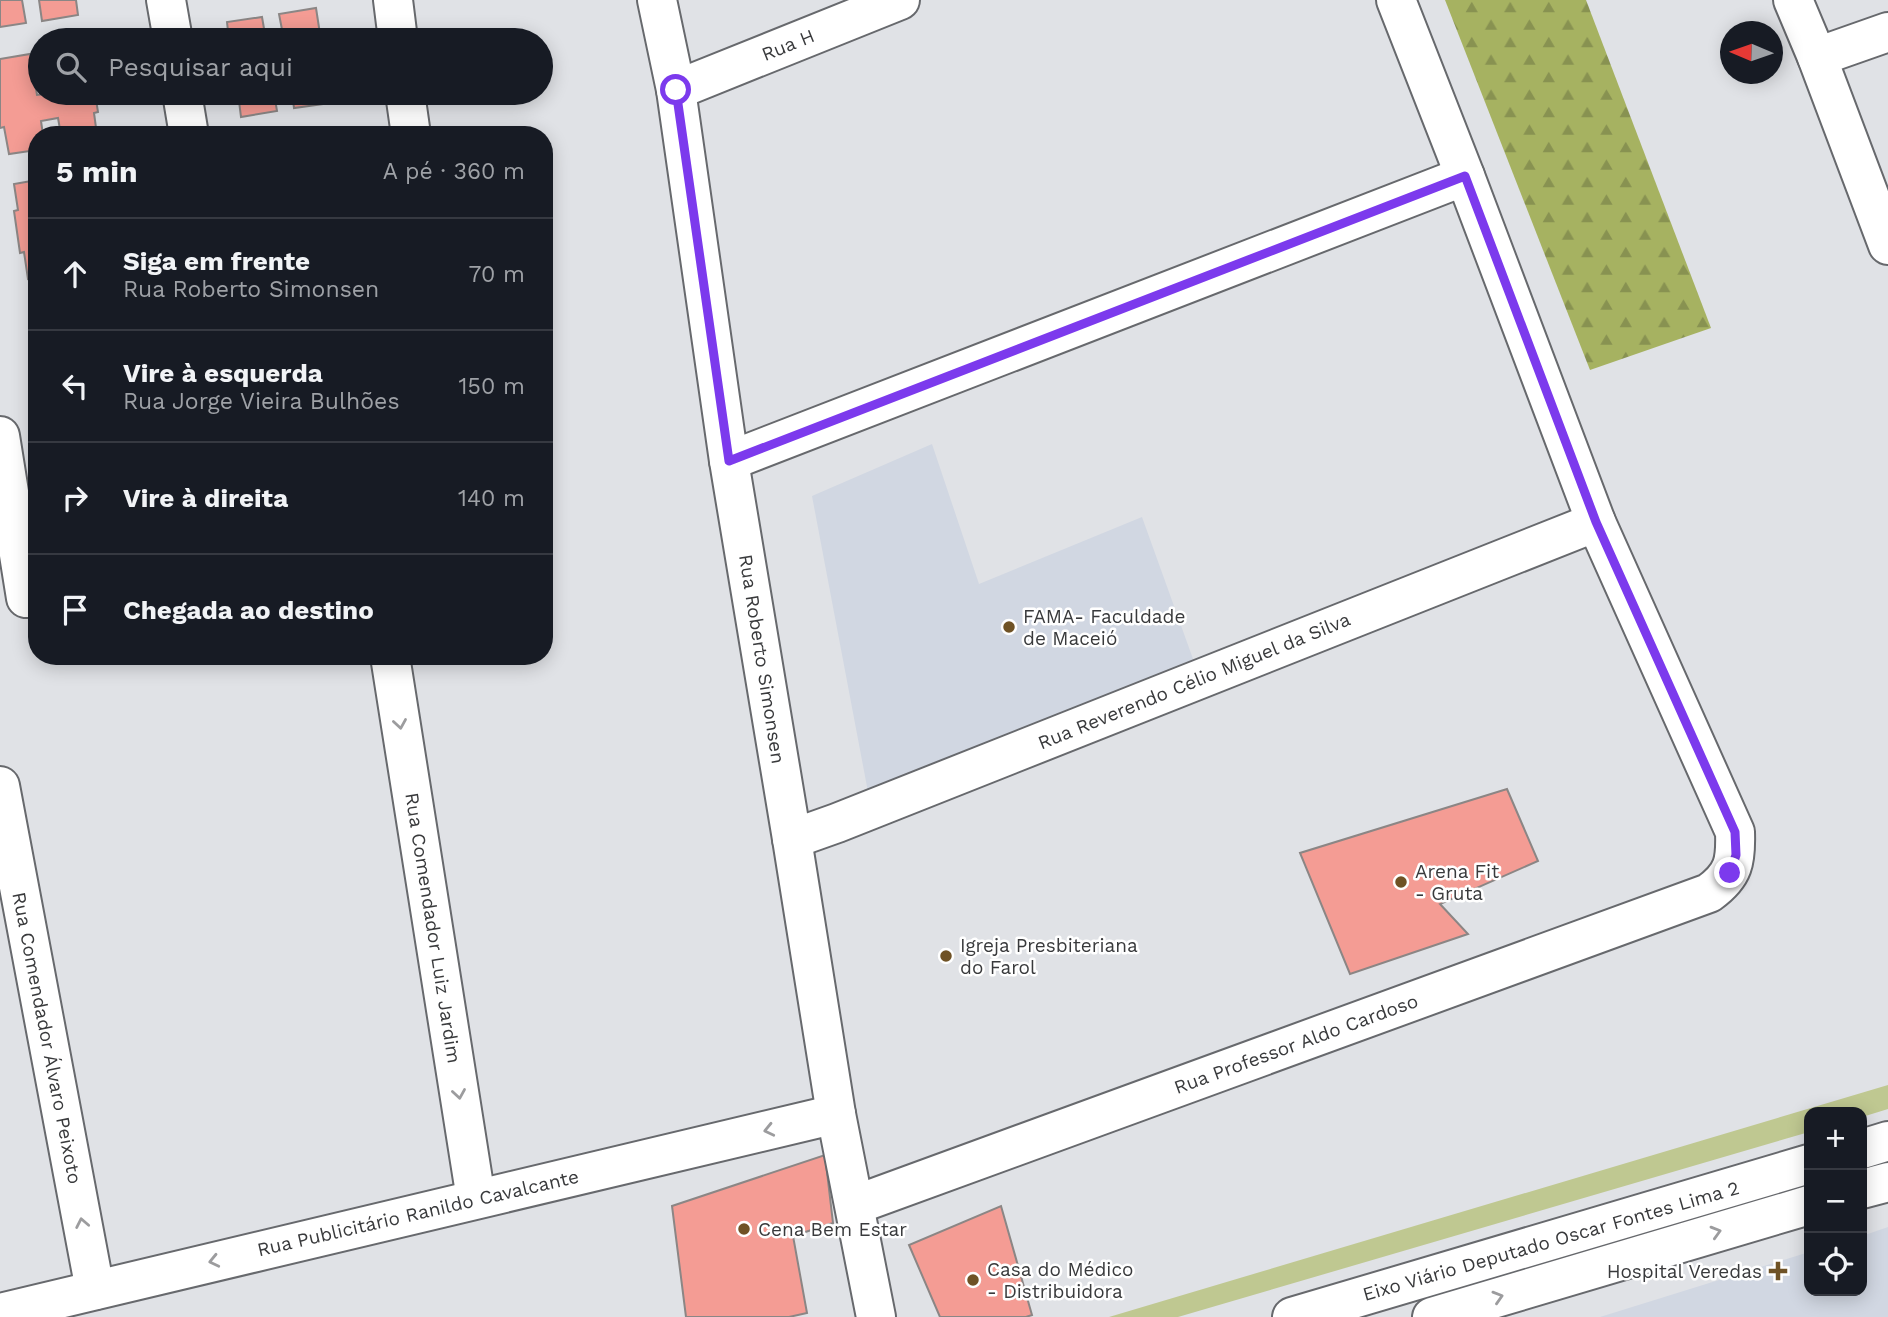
<!DOCTYPE html>
<html lang="pt">
<head>
<meta charset="utf-8">
<style>
	body { margin:0; font-family:"Work Sans",sans-serif; background:#242831; color:#f1f3f6 }
	.controls { position:absolute; right:21px; bottom:21px; display:grid; overflow:hidden; border-radius:14px; box-shadow:0 4px 18px #0003 }
	.controls button { width:63px; height:63px; display:grid; place-items:center; padding:0; border:0; border-bottom:2px solid #363941; background:#171b24; color:#f1f3f6; font:35px sans-serif }
	.compass { position:absolute; left:1720px; top:21px; width:63px; height:63px; border-radius:50%; background:#171b24; box-shadow:0 4px 18px #0003; rotate:272deg }
	.stop { position:absolute; width:21px; height:21px; margin:-16px; border:5px solid #7c3aed; border-radius:50%; background:#fff }
	.stop.end { background:#7c3aed; border-color:#fff; box-shadow:0 2px 7px #0008 }
	.list { margin:0; padding:0; list-style:none }
	h2 { display:flex; justify-content:space-between; align-items:center; height:91px; margin:0; padding:0 28px; font-size:30px }
	h2 small { font-size:23px; font-weight:400; color:#9ea1a6 }
	.list li { display:grid; grid-template-columns:46px 1fr auto; gap:21px; align-items:center; box-sizing:border-box; height:112px; padding:0 28px; border-top:2px solid #363941 }
	.list b { display:block; font-size:26px; white-space:nowrap }
	.list p { margin:0; font-size:23px; white-space:nowrap; color:#9ea1a6 }
	.list em { font-size:23px; font-style:normal; color:#9ea1a6 }
	.icon { flex:none; width:38px; height:38px; fill:none; stroke:currentColor; stroke-width:2; stroke-linecap:round; stroke-linejoin:round }
	.map { position:relative; flex:none; width:1888px; height:1317px; overflow:hidden }
	.search { position:absolute; background:#171b24; box-shadow:0 4px 18px #0003; left:28px; top:28px; width:525px; height:77px; display:flex; align-items:center; gap:18px; box-sizing:border-box; padding:0 24px; border-radius:38px; color:#9ea1a6; font-size:26px }
	.panel { position:absolute; background:#171b24; box-shadow:0 4px 18px #0003; left:28px; top:126px; width:525px; height:539px; border-radius:28px }
	.map>svg:first-child { display:block }
	.built { fill:#d1d7e2 }
	.forest { fill:url(#forest-firs) }
	.park { fill:#bfc891 }
	.building { fill:#f49c94; stroke:#8b8685; stroke-width:2 }
	.lines { fill:none; stroke-linecap:round; stroke-linejoin:round }
	.minor-casing { stroke:#67696d; stroke-width:42 }
	.minor { stroke:#fff; stroke-width:38 }
	.oneway { stroke:#9c9c9e }
	.route { stroke:#7c3aed; stroke-width:9 }
	.poi-dot { fill:#6f5225; stroke:#fff; stroke-width:2.5 }
	.labels { text-anchor:middle; dominant-baseline:central; stroke-width:5; stroke-linejoin:round; paint-order:stroke }
	.street-label { font-size:19px; fill:#393a3c; stroke:#fff }
	.poi-label { font-size:19px; fill:#393a3c; stroke:#fff; text-anchor:start }
</style>
</head>
<body>
<div class="map">
<svg width="1888" height="1317" viewBox="0 0 1888 1317">
	<defs>
		<pattern id="forest-firs" width="22" height="20" patternUnits="userSpaceOnUse" patternTransform="scale(1.75)"><rect width="22" height="20" fill="#a6b261"/><path d="M5 1l3.5 6h-7zM16 11l3.5 6h-7z" fill="#889251"/></pattern>
	</defs>
	<rect width="100%" height="100%" fill="#e0e2e6"/>
	<g class="built">
		<path d="M932 444 979 584 1142 517 1197 670 868 792 812 496Z"/>
		<path d="M1888 1227V1317H1600L1809 1252V1291H1862V1236Z"/>
	</g>
	<path class="forest" d="M1445 0H1586L1711 328 1590 370Z"/>
	<path class="park" d="M1888 1085V1109L1862 1117V1112H1809V1132L1178 1317H1109Z"/>
	<g class="building">
		<path d="M0 0H22L26 23 0 27Z"/>
		<path d="M39 0H76L78 15 42 21Z"/>
		<path d="M316 8 320 34H324L325 40H284L279 14Z"/>
		<path d="M262 17 266 40H229L227 22Z"/>
		<path d="M30 54 37 95 54 93H95L98 112 94 113 97 135H61L58 118 41 121 43 135H37V150L9 154 4 127 0 128V59Z"/>
		<path d="M238 93H274L277 111 241 117Z"/>
		<path d="M292 93H329L331 103 294 108Z"/>
		<path d="M37 180V277L28 279 24 252 20 253 14 211 18 210 14 184Z"/>
		<path d="M1507 789 1538 861 1440 904 1468 934 1350 974 1300 853Z"/>
		<path d="M825 1155 833 1223 793 1236 807 1313 789 1317H686L672 1206Z"/>
		<path d="M1001 1206 1032 1315 1026 1317H940L909 1245Z"/>
	</g>
	<g class="lines">
		<defs>
			<g id="minor">
				<path d="M166 0 173 40"/>
				<path d="M393 0 398 40"/>
				<path d="M657 0 676 90 729 461 792 839 836 1114 876 1317"/>
				<path d="M1793 0 1817 57 1888 245"/>
				<path d="M1817 57 1888 32"/>
				<path d="M676 90 900 0"/>
				<path d="M182 93 189 135"/>
				<path d="M405 93 411 135"/>
				<path d="M0 436 26 598"/>
				<path d="M729 461 1465 176"/>
				<path d="M390 656 476 1199"/>
				<path d="M0 786 95 1290"/>
				<path d="M792 839 837 823 1596 522"/>
				<path d="M1862 1149 1888 1141"/>
				<path d="M1862 1189 1888 1182"/>
				<path d="M855 1205 1709 893C1734 875 1736 861 1735 832L1596 522 1465 176 1396 0"/>
				<path d="M0 1313 836 1114"/>
				<path d="M1292 1317 1809 1164"/>
				<path d="M1432 1317 1809 1205"/>
			</g>
		</defs>
		<use href="#minor" class="minor-casing"/>
		<use href="#minor" class="minor"/>
	</g>
	<defs><path id="oneway-chevron" d="M-2-3.5L2.5 0L-2 3.5" fill="none" stroke-width="1.6" stroke-linecap="round" stroke-linejoin="round" transform="scale(1.75)"/></defs>
	<g class="oneway">
		<use href="#oneway-chevron" transform="translate(400 724) rotate(81)"/>
		<use href="#oneway-chevron" transform="translate(459 1094) rotate(81)"/>
		<use href="#oneway-chevron" transform="translate(769 1130) rotate(167)"/>
		<use href="#oneway-chevron" transform="translate(82 1223) rotate(-101)"/>
		<use href="#oneway-chevron" transform="translate(1716 1232) rotate(-16)"/>
		<use href="#oneway-chevron" transform="translate(214 1261) rotate(167)"/>
		<use href="#oneway-chevron" transform="translate(1498 1297) rotate(-17)"/>
	</g>
	<g class="lines">
		<path class="route" d="M676 90 729 461 1465 176 1596 522 1735 832 1736 855 1730 873"/>
	</g>
	<g class="poi-dot">
		<circle cx="1009" cy="627" r="7"/>
		<circle cx="1401" cy="882" r="7"/>
		<circle cx="946" cy="956" r="7"/>
		<circle cx="744" cy="1229" r="7"/>
		<path d="M1774.5 1260.5h7v7h7v7h-7v7h-7v-7h-7v-7h7z"/>
		<circle cx="973" cy="1280" r="7"/>
	</g>
	<g class="labels">
		<g class="street-label">
			<text transform="translate(788 45) rotate(-22)">Rua H</text>
			<text transform="translate(762 659) rotate(81)">Rua Roberto Simonsen</text>
			<text transform="translate(1194 681) rotate(-22)">Rua Reverendo Célio Miguel da Silva</text>
			<text transform="translate(433 928) rotate(81)">Rua Comendador Luiz Jardim</text>
			<text transform="translate(47 1038) rotate(79)">Rua Comendador Álvaro Peixoto</text>
			<text transform="translate(1296 1044) rotate(-20)">Rua Professor Aldo Cardoso</text>
			<text transform="translate(418 1213) rotate(-13)">Rua Publicitário Ranildo Cavalcante</text>
			<text transform="translate(1551 1241) rotate(-16)">Eixo Viário Deputado Oscar Fontes Lima 2</text>
		</g>
		<g class="poi-label">
			<text x="1023" y="616">FAMA- Faculdade<tspan x="1023" dy="22">de Maceió</tspan></text>
			<text x="1415" y="871">Arena Fit<tspan x="1415" dy="22">- Gruta</tspan></text>
			<text x="960" y="945">Igreja Presbiteriana<tspan x="960" dy="22">do Farol</tspan></text>
			<text x="758" y="1229">Cena Bem Estar</text>
			<text x="987" y="1269">Casa do Médico<tspan x="987" dy="22">- Distribuidora</tspan></text>
			<text x="1762" y="1271" text-anchor="end">Hospital Veredas</text>
		</g>
	</g>
</svg>
<div class="controls">
<button>+</button>
<button>−</button>
<button><svg class="icon" aria-label="locate" viewBox="0 0 24 24"><circle cx="12" cy="12" r="6"/><path d="M12 2v4M12 18v4M2 12h4M18 12h4"/></svg></button>
</div>
<svg class="compass" viewBox="-18 -18 36 36"><path d="M0-13l5 13h-10z" fill="#e53935"/><path d="M0 13l5-13h-10z" fill="#9ea1a6"/></svg>
<div class="stop" style="left:676px;top:90px"></div>
<div class="stop end" style="left:1730px;top:873px"></div>
<div class="search"><svg class="icon" aria-label="search" viewBox="0 0 24 24"><circle cx="10" cy="10" r="6"/><path d="M15 15l6 6"/></svg>Pesquisar aqui</div>
<section class="panel">
<h2>5 min<small>A pé · 360 m</small></h2>
<ul class="list">
<li><svg class="icon" aria-label="ahead" viewBox="0 0 24 24"><path d="M12 20V5M6 11l6-6 6 6"/></svg><div><b>Siga em frente</b><p>Rua Roberto Simonsen</p></div><em>70 m</em></li>
<li><svg class="icon" aria-label="left" viewBox="0 0 24 24"><path d="M17 20v-9H6M10 6l-5 5 5 5"/></svg><div><b>Vire à esquerda</b><p>Rua Jorge Vieira Bulhões</p></div><em>150 m</em></li>
<li><svg class="icon" aria-label="right" viewBox="0 0 24 24"><path d="M7 20v-9h11M14 6l5 5-5 5"/></svg><div><b>Vire à direita</b></div><em>140 m</em></li>
<li><svg class="icon" aria-label="arrive" viewBox="0 0 24 24"><path d="M6 21V4h12l-3 4 3 4H6"/></svg><div><b>Chegada ao destino</b></div></li>
</ul>
</section>
</div>
</body>
</html>
